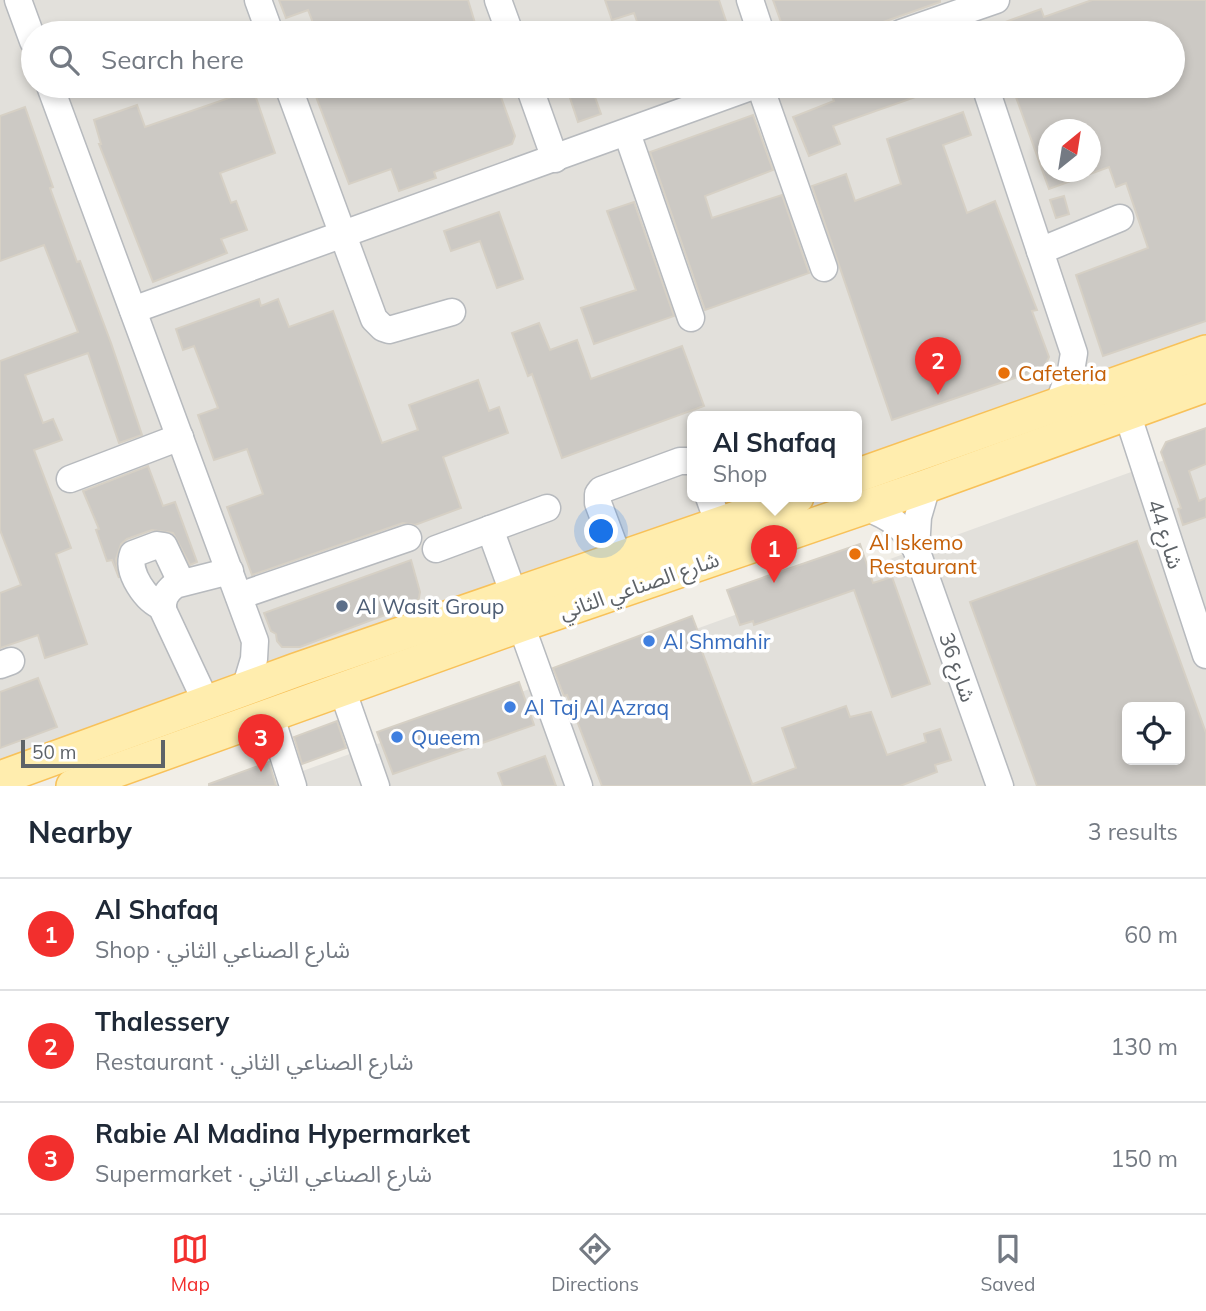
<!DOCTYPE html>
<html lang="en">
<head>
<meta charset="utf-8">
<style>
	body { margin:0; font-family:Mulish,"Noto Sans Arabic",sans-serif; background:#f2f2f3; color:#1f2937 }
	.controls { position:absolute; right:21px; bottom:21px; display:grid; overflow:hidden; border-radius:10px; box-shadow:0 4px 10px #0003 }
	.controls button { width:63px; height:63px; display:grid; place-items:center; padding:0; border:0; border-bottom:2px solid #e0e1e3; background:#fff; color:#1f2937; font:35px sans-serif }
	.compass { position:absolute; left:1038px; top:119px; width:63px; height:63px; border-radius:50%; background:#fff; box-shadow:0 4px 10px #0003; rotate:30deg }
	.scale { position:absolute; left:21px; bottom:18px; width:144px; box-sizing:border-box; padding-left:7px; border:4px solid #5e6368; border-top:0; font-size:19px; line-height:24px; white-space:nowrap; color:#5e6368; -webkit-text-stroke:5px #fff; paint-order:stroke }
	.you { position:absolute; left:602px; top:532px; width:24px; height:24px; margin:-18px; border:5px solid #fff; border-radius:50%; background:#1a73e8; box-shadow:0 0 0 10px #1a73e833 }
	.badge { display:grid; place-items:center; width:46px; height:46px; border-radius:50%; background:#f22f2d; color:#fff; font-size:23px; font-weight:700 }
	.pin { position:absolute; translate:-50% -58px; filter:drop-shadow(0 2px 4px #0008) }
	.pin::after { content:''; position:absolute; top:37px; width:24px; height:21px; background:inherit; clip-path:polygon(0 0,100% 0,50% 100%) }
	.popup { position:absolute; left:687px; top:411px; width:175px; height:91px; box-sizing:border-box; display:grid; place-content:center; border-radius:10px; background:#fff; filter:drop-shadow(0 2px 5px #0005); font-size:23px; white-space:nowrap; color:#747a83 }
	.popup b { font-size:26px; color:#1f2937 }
	.popup::after { content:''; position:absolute; left:50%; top:100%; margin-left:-14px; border:14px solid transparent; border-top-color:#fff }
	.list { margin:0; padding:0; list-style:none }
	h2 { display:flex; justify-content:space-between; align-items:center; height:91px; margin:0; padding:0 28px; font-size:30px }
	h2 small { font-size:23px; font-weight:400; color:#747a83 }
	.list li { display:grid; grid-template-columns:46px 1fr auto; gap:21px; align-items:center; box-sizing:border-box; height:112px; padding:0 28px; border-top:2px solid #e0e1e3 }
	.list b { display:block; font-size:26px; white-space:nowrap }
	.list p { margin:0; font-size:23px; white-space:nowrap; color:#747a83 }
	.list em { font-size:23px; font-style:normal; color:#747a83 }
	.icon { flex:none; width:38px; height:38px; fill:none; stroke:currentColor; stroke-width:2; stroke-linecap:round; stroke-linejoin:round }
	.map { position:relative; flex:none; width:1206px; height:786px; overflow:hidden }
	.search { position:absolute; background:#fff; box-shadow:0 4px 10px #0003; left:21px; right:21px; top:21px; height:77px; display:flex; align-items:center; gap:18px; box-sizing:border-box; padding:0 24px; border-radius:38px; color:#747a83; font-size:26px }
	.sheet { height:427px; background:#fff }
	nav { display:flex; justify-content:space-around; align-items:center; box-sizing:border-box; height:98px; border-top:2px solid #e0e1e3; background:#fff; font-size:19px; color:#747a83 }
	nav a { display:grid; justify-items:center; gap:4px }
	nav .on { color:#f22f2d }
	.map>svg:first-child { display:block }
	.industrial { fill:#e2e0db; fill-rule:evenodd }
	.building { fill:#ccc9c4; stroke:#d6d0c5; stroke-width:2; fill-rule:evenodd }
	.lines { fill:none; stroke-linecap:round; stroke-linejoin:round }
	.minor-casing { stroke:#b7babe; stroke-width:29 }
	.major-casing { stroke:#f8c159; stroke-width:36 }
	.minor { stroke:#fff; stroke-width:26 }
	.major { stroke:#ffedae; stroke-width:33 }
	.food-dot { fill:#e8710a; stroke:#fff; stroke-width:2.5 }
	.service-dot { fill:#5c6f8a; stroke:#fff; stroke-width:2.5 }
	.shop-dot { fill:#3f7fe0; stroke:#fff; stroke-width:2.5 }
	.labels { text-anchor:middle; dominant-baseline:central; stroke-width:7; stroke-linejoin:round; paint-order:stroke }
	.food-label { font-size:21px; fill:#c56008; stroke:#fff; text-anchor:start }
	.street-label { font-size:21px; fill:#5e6368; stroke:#fff }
	.service-label { font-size:21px; fill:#4e5e75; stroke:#fff; text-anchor:start }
	.shop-label { font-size:21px; fill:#366cbe; stroke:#fff; text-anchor:start }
</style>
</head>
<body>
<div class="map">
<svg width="1206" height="786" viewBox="0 0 1206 786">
	<rect width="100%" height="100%" fill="#f1eee7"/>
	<g class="industrial">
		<path d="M0 0H1206V335L856 460V417H692V497H754L0 768ZM33 33H1173V86H33ZM1048 130H1090V172H1048Z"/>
		<path d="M1206 445V786H261L358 751ZM1127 707H1180V760H1127Z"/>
	</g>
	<g class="building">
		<path d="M279 0H468L475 23 454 29 456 33H317L308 10 286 18Z"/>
		<path d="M605 0H719L730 33H641L634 13 612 20Z"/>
		<path d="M773 0H940V2L852 33H785Z"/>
		<path d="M1092 0H1206V321L1103 356 1076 275 1148 248 1126 183 1116 187 1109 167 1049 189 1012 86H1173V33H981V31L1041 9 1044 17ZM1048 130H1090V172H1048Z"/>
		<path d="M228 86H252L275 153 220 173 231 203 236 201 247 230 221 239 227 253 153 282 99 144H101L94 120 137 105 145 127 232 97Z"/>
		<path d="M312 86H497L515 136 512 144 434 172 436 178 399 191 391 169 349 184Z"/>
		<path d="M566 86H591L601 114 578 122Z"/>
		<path d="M842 86H940L941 88 833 126 840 144 809 156 793 117 834 101 830 90Z"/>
		<path d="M25 107 53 187 50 188 77 262 80 261 111 343 142 435 119 443 88 353 25 375 43 423 53 419 62 440 34 450 71 548 56 554 87 644 45 658 38 635 0 648V593L21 585 0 530V361L78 332 44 245 0 261V116Z"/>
		<path d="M963 112 971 135 943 145 967 213 995 201 1037 310 1032 311 1049 357 1044 368 892 420 812 186 846 174 855 201 901 184 887 139Z"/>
		<path d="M753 115 773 170 705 196 712 218 782 195 809 273 705 310 650 152Z"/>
		<path d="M1064 196 1069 214 1056 218 1050 200Z"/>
		<path d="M634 202 674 316 594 344 581 308 636 290 607 211Z"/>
		<path d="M499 212 523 279 497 288 480 241 451 251 444 231Z"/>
		<path d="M259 299 261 306 278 299 289 327 333 311 382 443 418 430 409 405 478 380 489 411 499 407 508 433 443 457 461 508 415 525 403 523 252 575 227 507 263 494 247 449 214 460 198 415 218 408 194 346 183 350 176 329Z"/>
		<path d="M539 323 550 350 577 340 591 379 682 346 704 406 562 458 532 374 528 376 512 333Z"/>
		<path d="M1206 428V464L1189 471 1199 501 1206 498V517L1183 525 1178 509 1181 508 1161 452 1166 442Z"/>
		<path d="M148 466 163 506 175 502 197 562 190 565 173 533 152 530 127 539 121 544 116 559 119 578 112 560 107 561 96 530 99 529 83 491Z"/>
		<path d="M1137 541 1206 733V786H1037L970 602ZM1127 707H1180V760H1127Z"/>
		<path d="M860 544 873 583 892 577 930 684 892 697 854 590 754 625 753 621 740 625 727 590Z"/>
		<path d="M411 560 420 592 419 598 415 603H404L401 609 300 647H282L277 641 276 634 271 631 264 613Z"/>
		<path d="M692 616 703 645 700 646 753 786H602L567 695 564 696 553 668Z"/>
		<path d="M38 678 57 727 0 748V692Z"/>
		<path d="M519 682 534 725 393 774 377 732Z"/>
		<path d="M846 706 850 717 871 712 887 755 926 742 924 734 940 729 951 760 935 765 937 772 900 786H753V784L796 768 782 728Z"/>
		<path d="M337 721 346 748 302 764 294 737Z"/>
		<path d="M545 756 556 786H503L498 773Z"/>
		<path d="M269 762 276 786H209V784Z"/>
	</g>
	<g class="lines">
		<defs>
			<g id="minor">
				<path d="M18 0 33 41"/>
				<path d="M258 0 270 33"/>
				<path d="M498 0 510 33"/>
				<path d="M750 0 761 33"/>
				<path d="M901 33 996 0"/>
				<path d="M50 86 255 641 254 659 245 689"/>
				<path d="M288 86 374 319 383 328 389 330 452 312"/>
				<path d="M529 86 555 159"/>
				<path d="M760 86 824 268"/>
				<path d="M985 86 1074 353 1071 371 1058 404"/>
				<path d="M627 133 691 318"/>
				<path d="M1040 251 1120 218"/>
				<path d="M133 310 753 86"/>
				<path d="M1127 413 1206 655"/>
				<path d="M70 479 180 437"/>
				<path d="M709 497 719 525"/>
				<path d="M866 508C890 516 904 527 916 549L1000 786"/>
				<path d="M490 529 514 595"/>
				<path d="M436 549 547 508"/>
				<path d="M916 549 918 517 927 486"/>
				<path d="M619 559 598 503V494L601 490 680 461H692"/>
				<path d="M239 596 408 538"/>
				<path d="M163 607C146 601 126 572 133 554L157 545 164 546 181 582"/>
				<path d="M521 625 579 786"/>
				<path d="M0 665 11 661"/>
				<path d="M342 689 376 786"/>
				<path d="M207 704 163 610C162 599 166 592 175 585L230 571"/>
				<path d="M270 714 293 786"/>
			</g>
			<g id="major">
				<path d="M856 476 1206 352"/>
				<path d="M0 778 296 670 797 497"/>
				<path d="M73 786 521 625 927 486 1206 385"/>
			</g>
		</defs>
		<use href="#minor" class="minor-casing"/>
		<use href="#major" class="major-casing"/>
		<use href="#minor" class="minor"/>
		<use href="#major" class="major"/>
	</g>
	<g class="food-dot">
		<circle cx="1004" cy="373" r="7"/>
		<circle cx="855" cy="554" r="7"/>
	</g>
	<circle class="service-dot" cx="342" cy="606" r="7"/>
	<g class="shop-dot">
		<circle cx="649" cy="641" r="7"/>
		<circle cx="510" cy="707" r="7"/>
		<circle cx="397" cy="737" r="7"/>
	</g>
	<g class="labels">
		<g class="food-label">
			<text x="1018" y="373">Cafeteria</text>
			<text x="869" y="542">Al Iskemo<tspan x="869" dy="24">Restaurant</tspan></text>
		</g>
		<g class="street-label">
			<text transform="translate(1166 534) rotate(72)">شارع 44</text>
			<text transform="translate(639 585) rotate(-19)">شارع الصناعي الثاني</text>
			<text transform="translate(958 667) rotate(71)">شارع 36</text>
		</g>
		<g class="service-label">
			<text x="356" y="606">Al Wasit Group</text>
		</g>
		<g class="shop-label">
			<text x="663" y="641">Al Shmahir</text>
			<text x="524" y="707">Al Taj Al Azraq</text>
			<text x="411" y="737">Queem</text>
		</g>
	</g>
</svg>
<div class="controls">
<button><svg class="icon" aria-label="locate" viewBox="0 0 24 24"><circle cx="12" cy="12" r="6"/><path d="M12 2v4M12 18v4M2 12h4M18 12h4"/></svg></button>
</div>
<svg class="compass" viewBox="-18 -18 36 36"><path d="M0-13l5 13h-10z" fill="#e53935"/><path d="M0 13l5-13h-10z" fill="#747a83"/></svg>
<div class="scale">50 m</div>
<div class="you"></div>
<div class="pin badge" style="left:774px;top:583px">1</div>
<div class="popup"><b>Al Shafaq</b>Shop</div>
<div class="pin badge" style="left:938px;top:395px">2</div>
<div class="pin badge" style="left:261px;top:772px">3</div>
<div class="search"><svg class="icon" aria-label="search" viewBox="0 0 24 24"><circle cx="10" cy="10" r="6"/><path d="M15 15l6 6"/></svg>Search here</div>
</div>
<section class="sheet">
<h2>Nearby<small>3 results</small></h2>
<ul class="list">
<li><span class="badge">1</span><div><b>Al Shafaq</b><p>Shop · شارع الصناعي الثاني</p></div><em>60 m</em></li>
<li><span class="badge">2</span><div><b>Thalessery</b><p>Restaurant · شارع الصناعي الثاني</p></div><em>130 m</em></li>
<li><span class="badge">3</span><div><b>Rabie Al Madina Hypermarket</b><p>Supermarket · شارع الصناعي الثاني</p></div><em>150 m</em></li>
</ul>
</section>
<nav>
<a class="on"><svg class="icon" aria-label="map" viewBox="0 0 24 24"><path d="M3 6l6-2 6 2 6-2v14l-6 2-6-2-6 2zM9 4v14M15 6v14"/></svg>Map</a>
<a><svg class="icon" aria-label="directions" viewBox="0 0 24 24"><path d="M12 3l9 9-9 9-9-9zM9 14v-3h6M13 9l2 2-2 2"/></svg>Directions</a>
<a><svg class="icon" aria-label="saved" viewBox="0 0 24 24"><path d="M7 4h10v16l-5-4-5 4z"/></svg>Saved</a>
</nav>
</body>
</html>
